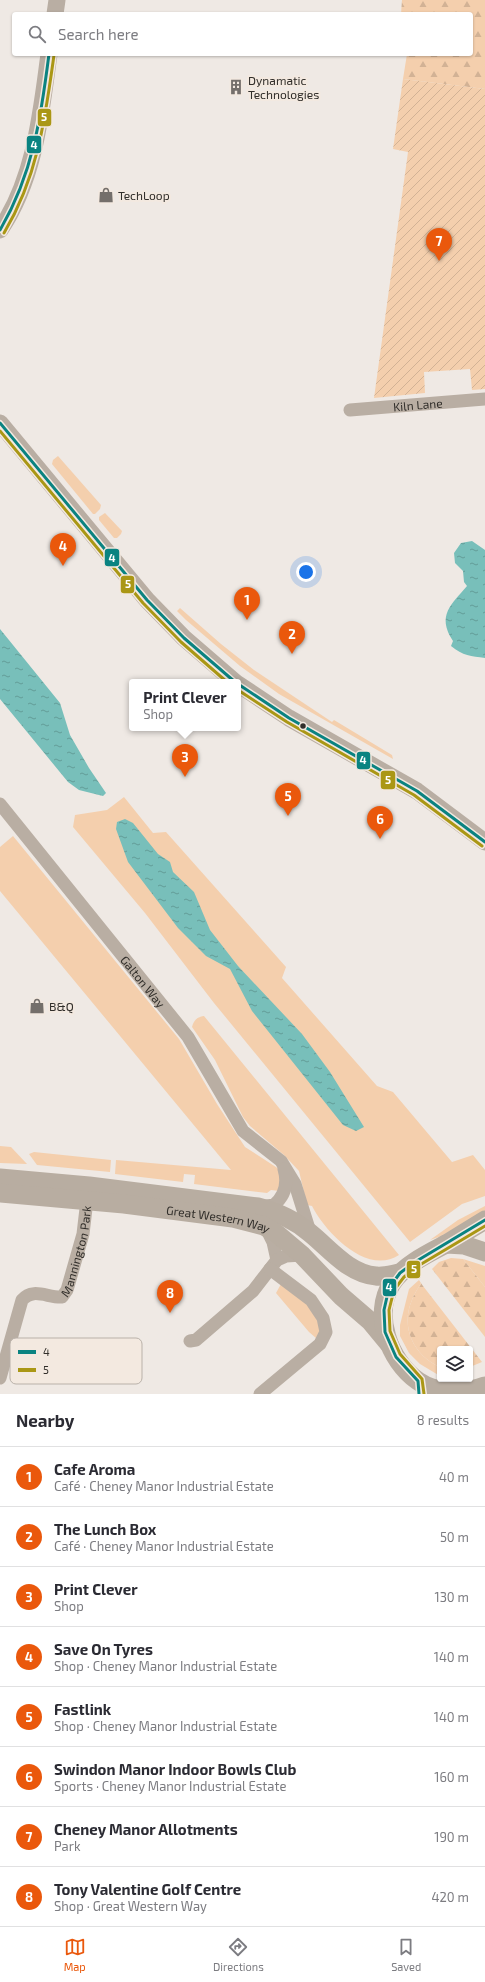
<!DOCTYPE html>
<html lang="en">
<head>
<meta charset="utf-8">
<style>
	body { margin:0; font-family:"Exo 2",sans-serif; background:#f2f2f3; color:#2b2b33 }
	.controls { position:absolute; right:12px; bottom:12px; display:grid; overflow:hidden; border-radius:4px; box-shadow:0 1px 3px #0004 }
	.controls button { width:36px; height:36px; display:grid; place-items:center; padding:0; border:0; border-bottom:1px solid #e1e1e2; background:#fff; color:#2b2b33; font:20px sans-serif }
	.you { position:absolute; left:306px; top:572px; width:14px; height:14px; margin:-10px; border:3px solid #fff; border-radius:50%; background:#1a73e8; box-shadow:0 0 0 6px #1a73e833 }
	.badge { display:grid; place-items:center; width:26px; height:26px; border-radius:50%; background:#ea580c; color:#fff; font-size:13px; font-weight:700 }
	.pin { position:absolute; translate:-50% -33px; filter:drop-shadow(0 1px 2px #0008) }
	.pin::after { content:''; position:absolute; top:21px; width:14px; height:12px; background:inherit; clip-path:polygon(0 0,100% 0,50% 100%) }
	.popup { position:absolute; left:129px; top:679px; width:112px; height:52px; box-sizing:border-box; display:grid; place-content:center; border-radius:4px; background:#fff; filter:drop-shadow(0 1px 3px #0005); font-size:13px; white-space:nowrap; color:#7c7c81 }
	.popup b { font-size:15px; color:#2b2b33 }
	.popup::after { content:''; position:absolute; left:50%; top:100%; margin-left:-8px; border:8px solid transparent; border-top-color:#fff }
	.list { margin:0; padding:0; list-style:none }
	h2 { display:flex; justify-content:space-between; align-items:center; height:52px; margin:0; padding:0 16px; font-size:17px }
	h2 small { font-size:13px; font-weight:400; color:#7c7c81 }
	.list li { display:grid; grid-template-columns:26px 1fr auto; gap:12px; align-items:center; box-sizing:border-box; height:60px; padding:0 16px; border-top:1px solid #e1e1e2 }
	.list b { display:block; font-size:15px; white-space:nowrap }
	.list p { margin:0; font-size:13px; white-space:nowrap; color:#7c7c81 }
	.list em { font-size:13px; font-style:normal; color:#7c7c81 }
	.icon { flex:none; width:22px; height:22px; fill:none; stroke:currentColor; stroke-width:2; stroke-linecap:round; stroke-linejoin:round }
	.map { position:relative; flex:none; width:485px; height:1394px; overflow:hidden }
	.search { position:absolute; background:#fff; box-shadow:0 1px 3px #0004; left:12px; right:12px; top:12px; height:44px; display:flex; align-items:center; gap:10px; box-sizing:border-box; padding:0 14px; border-radius:4px; color:#7c7c81; font-size:15px }
	.sheet { height:532px; background:#fff }
	nav { display:flex; justify-content:space-around; align-items:center; box-sizing:border-box; height:56px; border-top:1px solid #e1e1e2; background:#fff; font-size:11px; color:#7c7c81 }
	nav a { display:grid; justify-items:center; gap:2px }
	nav .on { color:#ea580c }
	.map>svg:first-child { display:block }
	.green { fill:#f4cfad }
	.forest { fill:url(#forest-firs) }
	.garden { fill:url(#garden-furrows) }
	.water { fill:url(#water-ripples) }
	.lines { fill:none; stroke-linecap:round; stroke-linejoin:round }
	.minor { stroke:#b9aea3; stroke-width:13 }
	.tertiary { stroke:#b9aea3; stroke-width:17 }
	.secondary { stroke:#b8ada1; stroke-width:19 }
	.bus-1-casing { stroke:#f3e9e0; stroke-width:6 }
	.bus-2-casing { stroke:#f3e9e0; stroke-width:6 }
	.bus-1 { stroke:#0a8381; stroke-width:3 }
	.bus-2 { stroke:#aa9715; stroke-width:3 }
	.bus-dot { fill:#312e2a; stroke:#f3e9e0; stroke-width:1.5 }
	.labels { text-anchor:middle; dominant-baseline:central; stroke-width:4; stroke-linejoin:round; paint-order:stroke }
	.poi-label { font-size:12px; fill:#312e2a; stroke:#f3e9e0; text-anchor:start }
	.street-label { font-size:12px; fill:#312e2a; stroke:#f3e9e0 }
	.key { fill:#f3e9e0; stroke:#b9b1a9; stroke-width:1 }
	.key-label { font-size:11px; fill:#312e2a }
	.line-badge { stroke:#f3e9e0; stroke-width:1.5 }
	.badge-label { font-size:11px; text-anchor:middle; font-weight:bold; fill:#fff }
</style>
</head>
<body>
<div class="map">
<svg width="485" height="1394" viewBox="0 0 485 1394">
	<defs>
		<pattern id="forest-firs" width="22" height="20" patternUnits="userSpaceOnUse"><rect width="22" height="20" fill="#f4cfad"/><path d="M5 1l3.5 6h-7zM16 11l3.5 6h-7z" fill="#d2b295"/></pattern>
		<pattern id="garden-furrows" width="10" height="10" patternUnits="userSpaceOnUse"><rect width="10" height="10" fill="#f4cfad"/><path d="M-1 1l2-2M0 10L10 0M9 11l2-2" fill="none" stroke="#d2b295"/></pattern>
		<pattern id="water-ripples" width="26" height="14" patternUnits="userSpaceOnUse"><rect width="26" height="14" fill="#78bfba"/><path d="M2 4q2-2 4 0t4 0M15 11q2-2 4 0t4 0" fill="none" stroke="#639c97"/></pattern>
	</defs>
	<rect width="100%" height="100%" fill="#efe9e4"/>
	<g class="green">
		<path d="M58 456 101 505 100 509 95 514H93L52 464 53 460Z"/>
		<path d="M105 513 122 531 121 534 117 538H114L99 520V517Z"/>
		<path d="M180 608 221 644 254 670 332 722 334 720 392 755 393 759 279 694 240 666 186 620 177 611Z"/>
		<path d="M124 797 153 833 166 832 286 967 282 978 377 1086 393 1092 452 1162 473 1155 485 1170V1196L462 1204 410 1242 214 1003 145 913 73 827 75 815 107 810Z"/>
		<path d="M13 836 179 1039 217 1104 245 1147 279 1169 281 1173 279 1191 271 1190 267 1193 194 1184 195 1175 184 1174 183 1182 115 1174 116 1160 231 1170 0 891V847Z"/>
		<path d="M204 1016 399 1255C367 1276 326 1233 312 1206L307 1205 299 1171 284 1155 250 1126 243 1117 215 1060 192 1027C194 1020 197 1017 204 1016Z"/>
		<path d="M0 1146 11 1147 27 1164 0 1163Z"/>
		<path d="M34 1152 111 1160 110 1172 37 1165 29 1154Z"/>
		<path d="M485 1206V1212L439 1237 430 1240 458 1220Z"/>
		<path d="M463 1259 485 1266V1287Z"/>
		<path d="M419 1280 421 1283C418 1288 414 1294 412 1300 400 1327 414 1356 440 1367V1376L420 1364 409 1353 400 1336V1325L409 1289Z"/>
		<path d="M281 1284C302 1298 315 1305 320 1331L316 1338 309 1332 276 1293Z"/>
	</g>
	<g class="forest">
		<path d="M402 0H485V89L403 79 407 54H471V14H401Z"/>
		<path d="M451 1258 463 1259 485 1287V1337L432 1269 439 1262Z"/>
		<path d="M421 1283 423 1286 482 1362 470 1367V1349H440V1367C414 1356 400 1327 412 1300 414 1294 418 1288 421 1283Z"/>
	</g>
	<path class="garden" d="M403 79 485 89V389L472 390 470 369 424 372 425 393 374 398 408 152 393 149Z"/>
	<g class="water">
		<path d="M472 541 485 550V658C471 656 463 656 451 646L453 641C436 615 452 604 467 586L464 582 463 571 455 563 454 553 461 543Z"/>
		<path d="M0 629 60 703 70 735 89 768 106 793 103 796 79 790 68 782 0 699Z"/>
		<path d="M125 819 133 823 158 854 170 862 173 872 194 892 210 930 238 966 302 1034 330 1072 364 1127 356 1131 343 1125 252 1011 230 969 206 956 178 928 128 862 116 829 117 822Z"/>
	</g>
	<g class="lines">
		<g class="minor">
			<path id="s1" d="M350 410 485 399"/>
			<path id="s2" d="M0 804 188 1037 243 1131 281 1161 295 1184 310 1232"/>
			<path d="M260 1207 274 1205C286 1195 288 1183 284 1169"/>
			<path d="M266 1228 273 1242 277 1260"/>
			<path d="M190 1341 196 1340 253 1291 277 1260 286 1256 302 1255"/>
			<path id="s3" d="M0 1378 22 1300C33 1287 48 1298 62 1297L67 1290 83 1234 87 1200"/>
			<path d="M260 1394 320 1344 326 1332 323 1318 311 1300 270 1269"/>
		</g>
		<g class="tertiary">
			<path d="M55 14 57 0"/>
			<path d="M0 230C35 179 41 113 49 54"/>
			<path d="M0 423 147 600 184 638 235 682"/>
			<path d="M238 684 289 718 417 791 485 842"/>
		</g>
		<g class="secondary">
			<path d="M0 1178 89 1186 258 1207C277 1212 295 1220 310 1233 330 1249 349 1274 376 1276 384 1277 393 1274 400 1273"/>
			<path id="s4" d="M0 1193 124 1204 233 1218 264 1226 276 1233 302 1255 341 1296 370 1321 389 1344"/>
			<path d="M485 1220C472 1228 459 1236 446 1244 427 1254 404 1265 392 1283 372 1314 389 1361 418 1381 437 1394 464 1394 485 1386"/>
			<path d="M446 1244 464 1245 485 1252"/>
		</g>
		<defs>
			<g id="bus-1">
				<path d="M0 230C33 174 41 117 49 54"/>
				<path d="M0 423 147 600 184 638 235 682"/>
				<path d="M238 684 289 718 417 791 485 842"/>
				<path d="M419 1394 418 1381 396 1357 385 1332 384 1310 389 1288 400 1273 415 1262 485 1220"/>
			</g>
			<g id="bus-2">
				<path d="M4 233C38 176 45 119 54 55"/>
				<path d="M0 431 143 603 181 642 227 682"/>
				<path d="M238 690 287 722 414 795 482 846"/>
				<path d="M424 1394 422 1379 400 1354 390 1331 389 1310 394 1290 404 1277 418 1266 485 1226"/>
			</g>
		</defs>
		<use href="#bus-1" class="bus-1-casing"/>
		<use href="#bus-2" class="bus-2-casing"/>
		<use href="#bus-1" class="bus-1"/>
		<use href="#bus-2" class="bus-2"/>
	</g>
	<defs>
		<symbol id="building-bare" viewBox="-9 -9 18 18"><path d="M-4-6H4V6H1V3H-1V6H-4ZM-2.5-4.3h1.7v1.8h-1.7ZM.8-4.3h1.7v1.8H.8ZM-2.5-1h1.7V.8h-1.7ZM.8-1h1.7V.8H.8Z" fill="#746f6b" stroke="#f3e9e0" stroke-width="2.5" paint-order="stroke"/></symbol>
		<symbol id="shop-bare" viewBox="-9 -9 18 18"><path d="M-5-2.5h2.3a2.7 3.5 0 0 1 5.4 0H5L5.5 6h-11ZM-1.5-2.5h3a1.5 2.3 0 0 0-3 0Z" fill="#746f6b" stroke="#f3e9e0" stroke-width="2.5" paint-order="stroke"/></symbol>
	</defs>
	<g fill-rule="evenodd">
		<use href="#building-bare" x="225" y="76" width="22" height="22"/>
		<use href="#shop-bare" x="95" y="184" width="22" height="22"/>
		<use href="#shop-bare" x="26" y="995" width="22" height="22"/>
	</g>
	<circle class="bus-dot" cx="303" cy="726" r="3.5"/>
	<g class="labels">
		<g class="poi-label">
			<text x="248" y="80">Dynamatic<tspan x="248" dy="14">Technologies</tspan></text>
			<text x="118" y="195">TechLoop</text>
			<text x="49" y="1006">B&amp;Q</text>
		</g>
		<g class="street-label">
			<text stroke="none"><textPath href="#s1" startOffset="68">Kiln Lane</textPath></text>
			<text stroke="none"><textPath href="#s2" startOffset="228">Galton Way</textPath></text>
			<text stroke="none"><textPath href="#s4" startOffset="220">Great Western Way</textPath></text>
			<text stroke="none"><textPath href="#s3" startOffset="172">Mannington Park</textPath></text>
		</g>
	</g>
	<rect x="10" y="1338" width="132" height="46" rx="6" class="key"/>
	<rect x="18" y="1350" width="18" height="4" fill="#0a8381"/>
	<rect x="18" y="1368" width="18" height="4" fill="#aa9715"/>
	<g class="key-label">
		<text x="43" y="1356">4</text>
		<text x="43" y="1374">5</text>
	</g>
	<g class="line-badge">
		<rect x="37" y="108" width="15" height="19" rx="4" fill="#aa9715"/>
		<rect x="26" y="135" width="16" height="19" rx="4" fill="#0a8381"/>
		<rect x="104" y="548" width="16" height="19" rx="4" fill="#0a8381"/>
		<rect x="120" y="575" width="15" height="19" rx="4" fill="#aa9715"/>
		<rect x="356" y="751" width="15" height="19" rx="4" fill="#0a8381"/>
		<rect x="380" y="770" width="16" height="20" rx="4" fill="#aa9715"/>
		<rect x="406" y="1260" width="15" height="19" rx="4" fill="#aa9715"/>
		<rect x="382" y="1278" width="15" height="19" rx="4" fill="#0a8381"/>
	</g>
	<g class="badge-label">
		<text x="44" y="121">5</text>
		<text x="34" y="149">4</text>
		<text x="112" y="562">4</text>
		<text x="128" y="588">5</text>
		<text x="363" y="764">4</text>
		<text x="388" y="784">5</text>
		<text x="414" y="1273">5</text>
		<text x="389" y="1291">4</text>
	</g>
</svg>
<div class="controls">
<button><svg class="icon" aria-label="layers" viewBox="0 0 24 24"><path d="M12 4l9 5-9 5-9-5zM3 14l9 5 9-5"/></svg></button>
</div>
<div class="you"></div>
<div class="pin badge" style="left:247px;top:620px">1</div>
<div class="pin badge" style="left:292px;top:654px">2</div>
<div class="pin badge" style="left:185px;top:777px">3</div>
<div class="popup"><b>Print Clever</b>Shop</div>
<div class="pin badge" style="left:63px;top:566px">4</div>
<div class="pin badge" style="left:288px;top:816px">5</div>
<div class="pin badge" style="left:380px;top:839px">6</div>
<div class="pin badge" style="left:439px;top:261px">7</div>
<div class="pin badge" style="left:170px;top:1313px">8</div>
<div class="search"><svg class="icon" aria-label="search" viewBox="0 0 24 24"><circle cx="10" cy="10" r="6"/><path d="M15 15l6 6"/></svg>Search here</div>
</div>
<section class="sheet">
<h2>Nearby<small>8 results</small></h2>
<ul class="list">
<li><span class="badge">1</span><div><b>Cafe Aroma</b><p>Café · Cheney Manor Industrial Estate</p></div><em>40 m</em></li>
<li><span class="badge">2</span><div><b>The Lunch Box</b><p>Café · Cheney Manor Industrial Estate</p></div><em>50 m</em></li>
<li><span class="badge">3</span><div><b>Print Clever</b><p>Shop</p></div><em>130 m</em></li>
<li><span class="badge">4</span><div><b>Save On Tyres</b><p>Shop · Cheney Manor Industrial Estate</p></div><em>140 m</em></li>
<li><span class="badge">5</span><div><b>Fastlink</b><p>Shop · Cheney Manor Industrial Estate</p></div><em>140 m</em></li>
<li><span class="badge">6</span><div><b>Swindon Manor Indoor Bowls Club</b><p>Sports · Cheney Manor Industrial Estate</p></div><em>160 m</em></li>
<li><span class="badge">7</span><div><b>Cheney Manor Allotments</b><p>Park</p></div><em>190 m</em></li>
<li><span class="badge">8</span><div><b>Tony Valentine Golf Centre</b><p>Shop · Great Western Way</p></div><em>420 m</em></li>
</ul>
</section>
<nav>
<a class="on"><svg class="icon" aria-label="map" viewBox="0 0 24 24"><path d="M3 6l6-2 6 2 6-2v14l-6 2-6-2-6 2zM9 4v14M15 6v14"/></svg>Map</a>
<a><svg class="icon" aria-label="directions" viewBox="0 0 24 24"><path d="M12 3l9 9-9 9-9-9zM9 14v-3h6M13 9l2 2-2 2"/></svg>Directions</a>
<a><svg class="icon" aria-label="saved" viewBox="0 0 24 24"><path d="M7 4h10v16l-5-4-5 4z"/></svg>Saved</a>
</nav>
</body>
</html>
